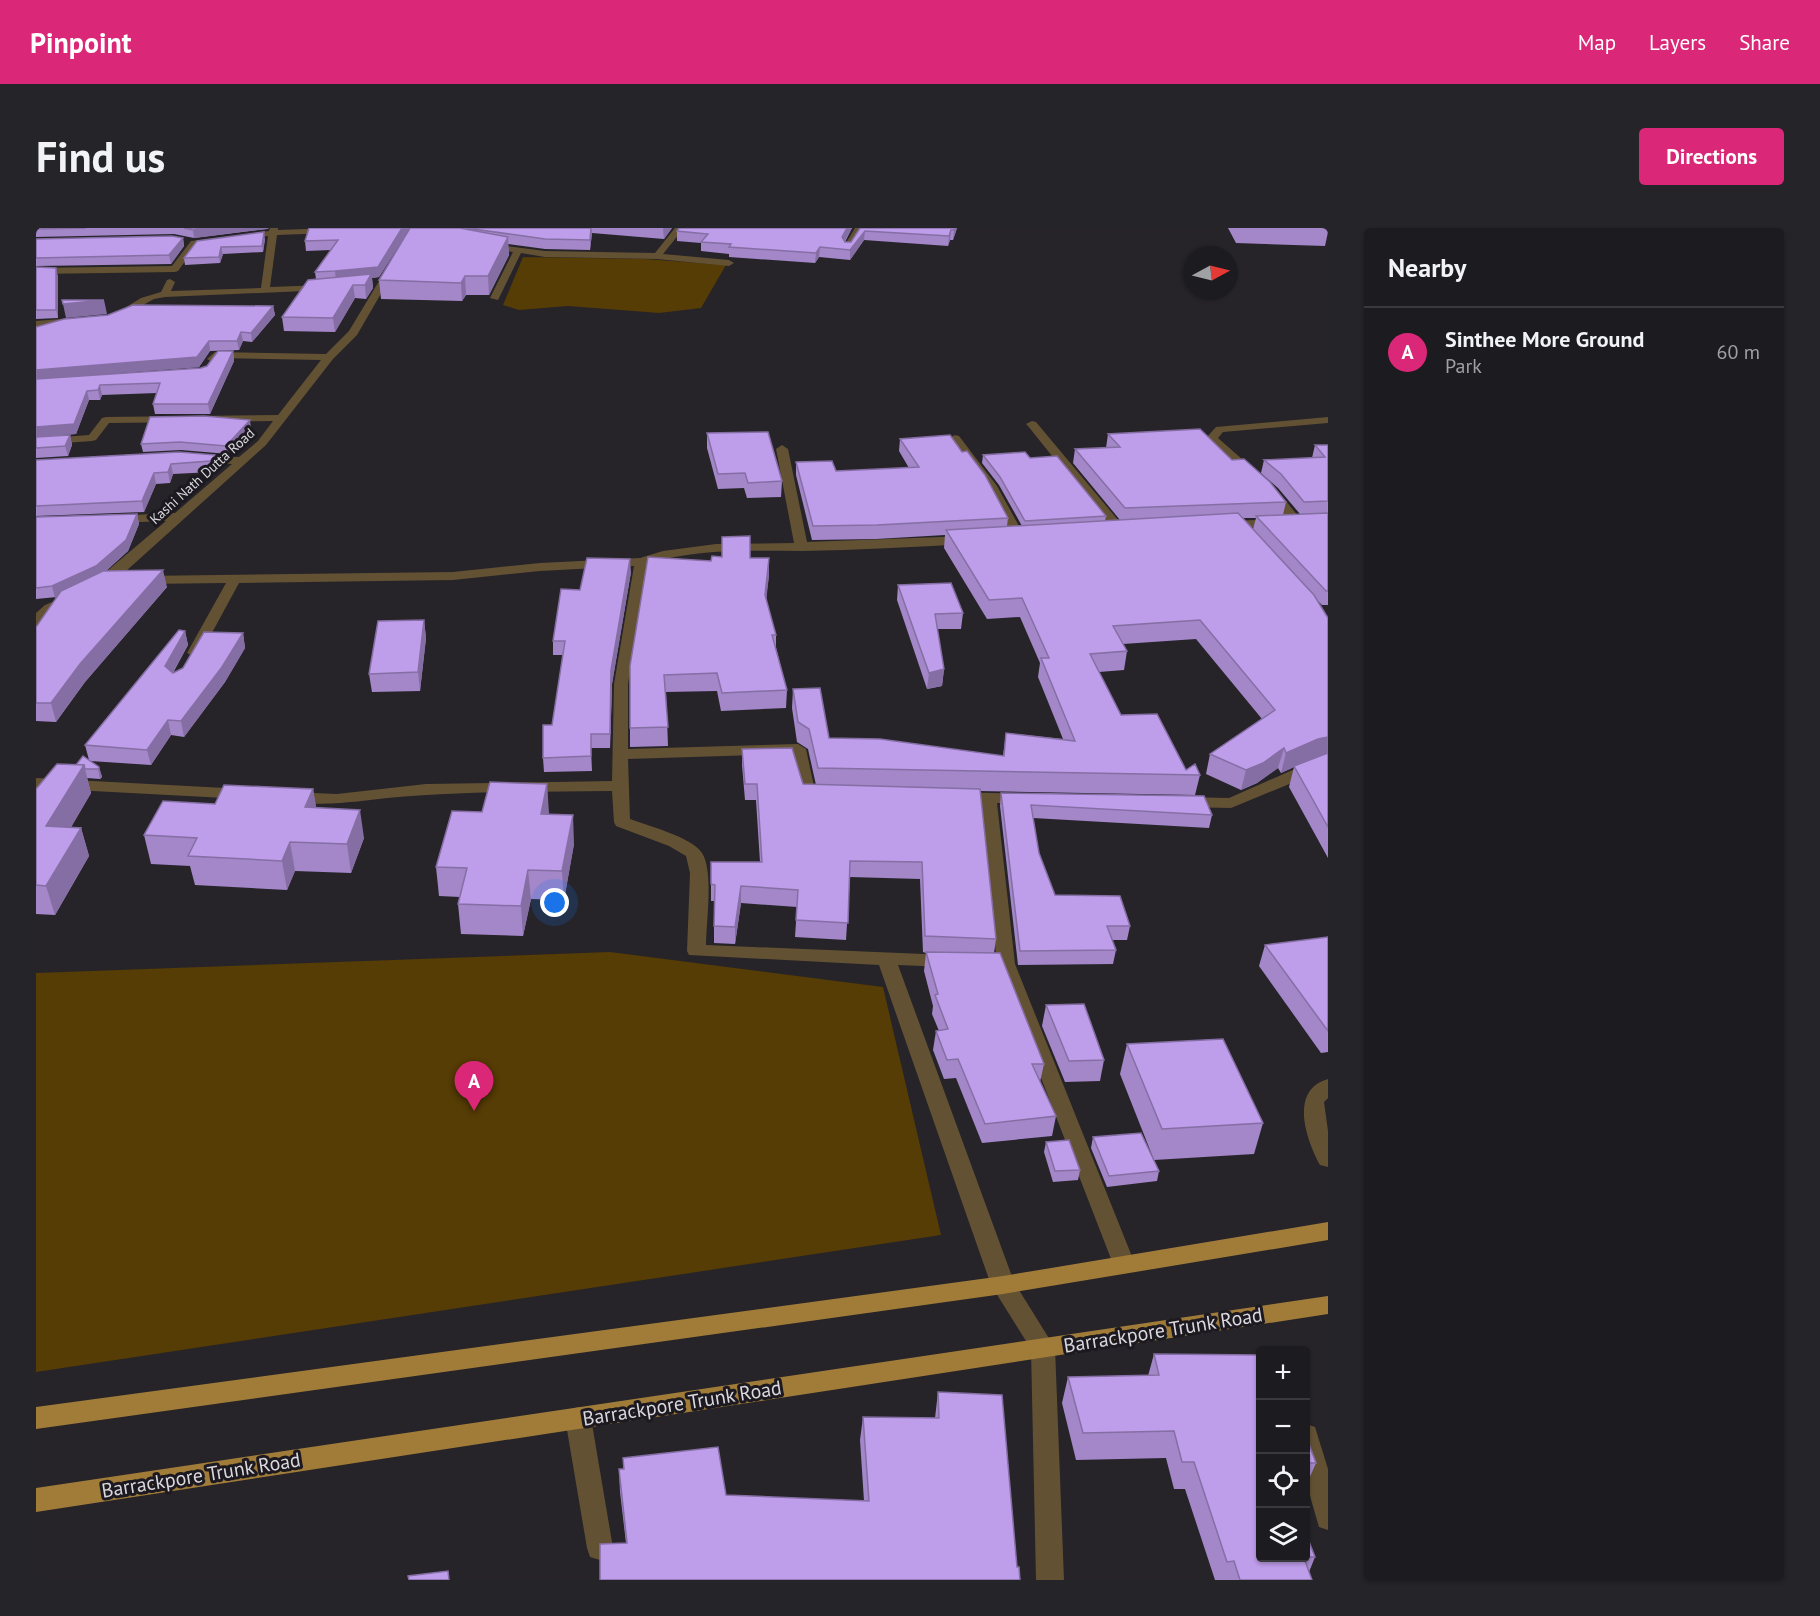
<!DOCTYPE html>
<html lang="en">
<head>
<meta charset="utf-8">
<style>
	body { margin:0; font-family:"PT Sans",sans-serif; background:#252428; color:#f1f3f6 }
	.controls { position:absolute; right:18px; bottom:18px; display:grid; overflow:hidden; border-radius:6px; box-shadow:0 2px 4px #0004 }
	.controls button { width:54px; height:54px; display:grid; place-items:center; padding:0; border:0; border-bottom:2px solid #3a393d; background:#1c1b1f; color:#f1f3f6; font:30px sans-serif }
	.compass { position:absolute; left:1148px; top:18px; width:54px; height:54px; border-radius:50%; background:#1c1b1f; box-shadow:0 2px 4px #0004; rotate:83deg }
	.you { position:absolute; left:519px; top:675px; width:21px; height:21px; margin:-15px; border:4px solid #fff; border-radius:50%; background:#1a73e8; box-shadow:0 0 0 9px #1a73e833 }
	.badge { display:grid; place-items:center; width:39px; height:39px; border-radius:50%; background:#db2777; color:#fff; font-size:20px; font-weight:700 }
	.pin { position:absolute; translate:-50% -50px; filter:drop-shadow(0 2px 3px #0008) }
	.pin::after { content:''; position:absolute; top:32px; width:21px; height:18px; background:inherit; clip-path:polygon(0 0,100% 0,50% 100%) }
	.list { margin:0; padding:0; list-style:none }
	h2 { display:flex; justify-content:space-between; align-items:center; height:78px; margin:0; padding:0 24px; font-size:26px }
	h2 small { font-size:20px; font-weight:400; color:#a0a1a4 }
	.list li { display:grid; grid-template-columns:39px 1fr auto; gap:18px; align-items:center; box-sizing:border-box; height:90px; padding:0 24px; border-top:2px solid #3a393d }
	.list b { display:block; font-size:22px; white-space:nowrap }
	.list p { margin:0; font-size:20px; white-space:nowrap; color:#a0a1a4 }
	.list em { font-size:20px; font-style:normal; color:#a0a1a4 }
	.icon { flex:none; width:33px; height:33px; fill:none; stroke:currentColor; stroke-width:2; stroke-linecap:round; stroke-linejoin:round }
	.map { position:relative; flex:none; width:1292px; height:1352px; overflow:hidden; border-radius:6px }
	header { display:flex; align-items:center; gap:36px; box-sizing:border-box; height:84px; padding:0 30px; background:#db2777; color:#fff }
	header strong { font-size:28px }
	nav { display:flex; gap:33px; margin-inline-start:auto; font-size:21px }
	.intro { display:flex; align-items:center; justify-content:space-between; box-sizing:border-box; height:144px; padding:0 36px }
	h1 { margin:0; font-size:42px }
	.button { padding:15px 27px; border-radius:6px; background:#db2777; color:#fff; font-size:21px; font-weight:700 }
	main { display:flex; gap:36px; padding:0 36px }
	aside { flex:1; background:#1c1b1f; border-radius:6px; box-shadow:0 2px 4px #0004 }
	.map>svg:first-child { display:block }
	.green { fill:#563c05 }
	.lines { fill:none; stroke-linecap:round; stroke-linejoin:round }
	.minor { fill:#635133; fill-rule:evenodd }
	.major { fill:#a17c39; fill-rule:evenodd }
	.wall { fill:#a387c9; fill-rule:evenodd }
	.shaded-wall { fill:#856ea4 }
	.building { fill:#be9dea; stroke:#856ea4; stroke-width:1.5 }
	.labels { text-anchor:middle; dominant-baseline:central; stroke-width:6; stroke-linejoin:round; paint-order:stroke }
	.far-street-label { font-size:14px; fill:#dad8dc; stroke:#1c1a20 }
	.near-street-label { font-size:20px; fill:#dad8dc; stroke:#1c1a20 }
</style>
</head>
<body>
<header>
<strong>Pinpoint</strong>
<nav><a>Map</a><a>Layers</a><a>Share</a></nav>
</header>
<div class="intro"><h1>Find us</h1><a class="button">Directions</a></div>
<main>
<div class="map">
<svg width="1292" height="1352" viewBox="0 0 1292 1352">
	<rect width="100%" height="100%" fill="#262429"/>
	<g class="green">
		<path d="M487 29 609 31 690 37 665 80 623 85 532 78 483 82 467 77Z"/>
		<path d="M574 724 847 759 905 1007 0 1144V745Z"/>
	</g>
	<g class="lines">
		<g class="minor">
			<path d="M234 0H242V2L298 0 299 2 295 5 241 7 234 59 289 57 292 58V62L129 69 118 71 82 91 74 89 105 70 125 64 131 52 134 51 139 54 135 63 225 60 232 8 161 17 142 43 139 44 0 46V40L136 38 155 13 233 3Z"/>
			<path d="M375 0H383L321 107 297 131 230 217 89 344 68 360H58L56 357 58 354 130 293 79 295 75 294 73 291 75 288 139 285 196 236 157 233 151 229 153 226 203 229 222 213 237 193 73 195 60 212 56 213 0 217V211L53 207 66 190 70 189 242 187 285 132 182 130 176 134 171 131 179 124 290 126 313 103Z"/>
			<path d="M639 0H648L627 26 693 32 698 35 693 38 621 31 509 29 485 25 462 72 454 70 477 24 446 19V15L509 23 619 25Z"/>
			<path d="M819 0H827L814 22H808L807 20Z"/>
			<path d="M37 90 42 93 41 95 0 99V93Z"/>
			<path d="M1292 189V195L1187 204 1182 210 1240 261 1267 294 1261 298 1185 300 1184 297 1185 294 1190 293 1251 291 1232 267 1172 212 1170 210 1180 199Z"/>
			<path d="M996 193 1000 194 1087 298 1088 301 1087 304H1077L992 198 990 196Z"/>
			<path d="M919 207 923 208 961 258 989 309 988 312 983 313 977 309 949 259 913 210Z"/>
			<path d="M746 217 752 221 771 314 932 308 938 312 932 316C877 319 822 322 766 323 715 323 661 320 611 336L592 456V521L762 516 770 521 779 563 789 564 791 568 783 573 766 570 755 526 592 531 594 591C612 598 656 609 666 625 678 644 670 694 670 717L912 727 919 729 921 733 919 737 912 739 862 737 978 1054 1019 1120 1028 1352H1000L995 1121 955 1057 843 737 653 727 651 723 654 645 650 628 633 618 580 598 578 594 576 563C495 564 414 563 334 572 318 574 254 581 245 569L253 564 301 566 390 556 576 553 578 456 598 338 504 343 417 352 203 355 165 425 158 429 151 425 190 355 107 356 100 352 107 348 417 344 504 335 604 330 627 323 680 316 758 315 740 221Z"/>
			<path d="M33 367 38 368 40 371C34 377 24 379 17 385 11 390 8 395 0 397V385L9 377Z"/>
			<path d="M1292 530V540L1195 580 1146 579 1138 574 1146 569 1193 570 1277 533Z"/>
			<path d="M0 550 208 561 216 566 208 571 0 560Z"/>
			<path d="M921 564 990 566 998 571 990 576 961 575 979 736 1099 1036 1096 1042 1088 1045 1080 1042 1077 1036 961 736 944 575 915 573 913 569Z"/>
			<path d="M1292 851V870L1288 874 1292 903V939L1284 937C1270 911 1253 862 1292 851Z"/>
			<path d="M542 1179 551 1182 555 1190 577 1320 574 1329 564 1332 554 1329 551 1320 529 1190 533 1182Z"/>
			<path d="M1270 1196 1279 1199 1292 1241V1302L1283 1299 1270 1254Z"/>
		</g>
		<g class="major">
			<path d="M1292 994V1012L967 1066 0 1201V1179L967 1048Z"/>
			<path d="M1292 1068V1086L0 1284V1260Z"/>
		</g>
	</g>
	<g class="wall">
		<path d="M0 0H233L231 1 158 10 138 6 0 9Z"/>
		<path d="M374 0 343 49 336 50 337 60 330 71 319 70 299 104 248 103 246 89 280 51 279 44 295 22 270 23 269 13Z"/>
		<path d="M374 0H636L628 11 556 5 554 22 509 21 472 16 473 27 453 67H430L426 73 345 71 343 52Z"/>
		<path d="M643 0H816L809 14H815L824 0H921L917 12H914L912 18 828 12 814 32 783 29 779 35 693 29V26L665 23V15L641 13V3Z"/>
		<path d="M1192 0H1292V4L1289 18 1200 15Z"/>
		<path d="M147 10 148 18 135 36 0 38V11Z"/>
		<path d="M229 11 227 24 187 26 184 35 149 37 148 30 161 13Z"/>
		<path d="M0 39 22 48V90L0 91Z"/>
		<path d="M237 78 239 87 216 114 207 113 203 122 174 123 163 139 0 151Z"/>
		<path d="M197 123 198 133 174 186H119L117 176 121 165 66 167 64 172H53L40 206 21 207H34L36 217 32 228 0 230V151L165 140 171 138Z"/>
		<path d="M215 200 192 226 145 222 107 224 105 216Z"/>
		<path d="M671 205 746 253 745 269 711 270 708 260 682 261 671 220Z"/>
		<path d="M1072 206 1196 232 1250 274 1247 287 1264 286 1242 260 1225 245 1228 232 1276 230 1279 217H1292V377H1286L1280 371 1292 390V630L1253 559 1258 539 1245 545 1242 540 1221 555 1205 562 1170 546 1174 526 1226 491 1160 411 1087 416 1091 423 1088 442 1063 444 1085 487 1150 542 1164 547 1159 567 944 563 960 711 958 725 1008 836 1004 854 1020 888 1016 908 946 915 920 850 908 851 897 822 900 803H903L896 786 897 778 888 743 890 725 887 724 884 651 814 649 810 712 759 709 761 679 705 675 699 716 678 715V673H675V634H724L720 572H709L706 537V521L767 556 780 557 772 521 761 514 756 480 757 461 793 510 967 528 970 505 1027 511 1002 449 1004 435 984 389 951 391 908 320 909 307 840 311 776 312 760 247V234L800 243 873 240 863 223 864 211 972 290 971 298H986L963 257 946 235 947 227 994 230 1070 288 1069 293 1084 292 1037 235 1039 221 1070 220ZM1207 290H1220L1217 301Z"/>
		<path d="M180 227 182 237 176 244 137 246 134 255 120 256 108 284 0 288V232Z"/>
		<path d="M101 286 103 296 92 323 70 343 131 359 49 454 20 494 0 493V399L21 369 0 371V289Z"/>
		<path d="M675 333 733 347 730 370 740 407V420L751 462 750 480 685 483 681 463 630 464 632 518 594 519V500Z"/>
		<path d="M595 344 576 456 574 520H555L556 543 508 544 507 530 516 497 527 427H517V413L544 362Z"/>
		<path d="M862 357 927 385 925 401H901L908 441 906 458 891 461 861 372Z"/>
		<path d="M388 392 390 410 384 463 336 464 333 446Z"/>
		<path d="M149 403 152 417 137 445 147 440 207 405 209 420 189 454 148 509 135 507 115 537 54 533 63 539 66 549 64 551 51 550 55 565 35 599 45 600 53 628 19 687 0 686V561L40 537 53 532 49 517Z"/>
		<path d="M511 556 512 587 538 616 528 672 495 671 487 708 425 706 422 676 424 669 403 668 400 639 446 584Z"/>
		<path d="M277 561 280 580 328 610 315 645 259 643 251 662 159 657 154 638 115 636 108 607 179 576Z"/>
		<path d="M965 565 1176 587 1173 600 997 590 1003 625 1019 667 1094 698 1091 712H1076L1080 722 1077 736 982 737 964 578Z"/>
		<path d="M1292 709V824L1285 825 1223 738 1229 717Z"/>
		<path d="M1010 777 1068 832 1064 853 1029 854 1006 798Z"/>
		<path d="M1091 816 1227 895 1218 926 1118 932 1084 846Z"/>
		<path d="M1057 909 1123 943 1121 953 1071 959 1055 920Z"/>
		<path d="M1010 914 1044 942 1042 952 1017 954 1008 924Z"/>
		<path d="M1118 1126 1224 1329H1279L1273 1344 1276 1352H1179L1149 1261H1138L1130 1230 1040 1232 1026 1175 1032 1149 1112 1148Z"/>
		<path d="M902 1164 981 1339 590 1315 584 1264 583 1241H587V1230L690 1267 828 1273 824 1212 827 1189 899 1190Z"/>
		<path d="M1269 1205 1280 1235 1269 1260Z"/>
	</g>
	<g class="shaded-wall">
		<path d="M171 0H233L231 1 158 10 157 2Z"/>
		<path d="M366 0H374L343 49 336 50 337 60 330 71 329 57 300 54 299 43Z"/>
		<path d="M555 0 556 5 554 22V12Z"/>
		<path d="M628 0H636L628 11 627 1Z"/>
		<path d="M811 0H816L805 19 806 9Z"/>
		<path d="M919 0H921L917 12 918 2Z"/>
		<path d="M915 2 914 12 912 18 913 8Z"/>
		<path d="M829 3 828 12 814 32V22Z"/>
		<path d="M228 4 229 11 227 24 226 18Z"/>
		<path d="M472 9 473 27 453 67 452 48Z"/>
		<path d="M147 10 148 18 135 36 133 27Z"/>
		<path d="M185 19 187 26 184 35 183 29Z"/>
		<path d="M784 19 783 29 779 35 780 25Z"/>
		<path d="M20 40 22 48V90L20 82Z"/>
		<path d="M429 48 430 67 426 73 425 55Z"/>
		<path d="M317 57 319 70 299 104 297 90Z"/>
		<path d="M68 72 71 86 30 90 27 76Z"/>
		<path d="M237 78 239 87 216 114 215 105Z"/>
		<path d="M205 104 207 113 203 122 201 113Z"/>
		<path d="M173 113 174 123 163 139 0 151V142Z"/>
		<path d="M197 123 198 133 174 186 172 176Z"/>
		<path d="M64 157 66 167 64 172 62 162Z"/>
		<path d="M51 163 53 172 40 206 0 209V199Z"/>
		<path d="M214 192 215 200 192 226 190 218Z"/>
		<path d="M34 207 36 217 32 228 29 218Z"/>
		<path d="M180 227 182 237 176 244 174 233Z"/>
		<path d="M135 236 137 246 134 255 132 244Z"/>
		<path d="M118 245 120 256 108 284 106 273Z"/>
		<path d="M101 286 103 296 92 323 63 349 19 370 16 358Z"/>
		<path d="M733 330V347L729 384V367Z"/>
		<path d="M594 331 595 344 576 456 574 520 575 442Z"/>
		<path d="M127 342 131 359 49 454 20 494 15 475 44 436Z"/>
		<path d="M388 392 390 410 384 463 382 444Z"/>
		<path d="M149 403 152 417 132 453 129 438Z"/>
		<path d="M207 405 209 420 189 454 148 509 145 493Z"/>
		<path d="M908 441 906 458 891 461 893 445Z"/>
		<path d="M132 492 135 507 115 537 111 522Z"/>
		<path d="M1292 509V528L1276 531 1245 545 1250 525 1282 511Z"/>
		<path d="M1248 520 1242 540 1221 555 1205 562 1210 542Z"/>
		<path d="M48 537 55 565 19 627 10 598Z"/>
		<path d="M63 539 66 549 64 551 62 541Z"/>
		<path d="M511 556 513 585 507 615 505 586Z"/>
		<path d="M277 561 282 590 269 579Z"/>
		<path d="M324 582 328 610 315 645 311 616Z"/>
		<path d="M537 587 538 616 528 672 526 643Z"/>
		<path d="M45 600 53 628 19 687 10 658Z"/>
		<path d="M254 614 259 643 251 662 246 633Z"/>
		<path d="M492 642 495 671 487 708 485 678Z"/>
		<path d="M705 658V675L699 716V699Z"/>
	</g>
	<g class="building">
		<path d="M0 0H50L0 1Z"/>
		<path d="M148 0H171L157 2Z"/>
		<path d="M273 0H366L342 39 299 43 279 44 302 12 269 13Z"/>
		<path d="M374 0H424L472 9 452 48H429L425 55 343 52Z"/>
		<path d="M430 0H555L554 12 509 11Z"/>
		<path d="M643 0H811L806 9 809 14H815L824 0H919L918 2H915L913 8 829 3 814 22 784 19 780 25 693 19 695 16 665 14 672 6 641 3Z"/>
		<path d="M228 4 226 18 185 19 183 29 148 30 161 13Z"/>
		<path d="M136 8 147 10 133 27 0 30V11Z"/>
		<path d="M0 39 20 40V82H0Z"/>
		<path d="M335 46 329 57H317L297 90 246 89 272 52Z"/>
		<path d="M26 72H68L27 76Z"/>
		<path d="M97 77 237 78 215 105 205 104 201 113H173L161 129 0 142V99L28 91 72 87Z"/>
		<path d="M182 123H197L172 176H117L124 155 64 157 62 162 51 163 38 196 0 199V151L165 140 171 138Z"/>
		<path d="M168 188 214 192 190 218 144 214 105 216 114 189Z"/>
		<path d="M1164 201 1196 232 1208 231 1234 254 1250 274 1089 280 1039 221 1084 219 1072 206Z"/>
		<path d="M732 204 746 253 712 255 709 245 682 246 671 205Z"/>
		<path d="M34 207 29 218 0 220V209Z"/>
		<path d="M914 207 926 224 931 223 949 247 972 290 841 297 777 298 760 234 796 233 800 243 883 239 864 211Z"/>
		<path d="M1279 217H1292V273L1268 274 1245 246 1228 232 1289 229Z"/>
		<path d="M143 224 180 227 174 233 135 236 132 244 118 245 106 273 0 278V232Z"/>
		<path d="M989 224 994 230 1021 228 1070 288 989 293 964 249 947 227Z"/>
		<path d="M1202 285 1278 367 1292 390V509L1282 511 1250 525 1248 520 1227 535 1210 542 1174 526 1239 482 1164 392 1077 398 1091 423 1054 426 1085 487 1121 486 1150 542 1159 536 1164 547 782 540 773 501 762 494 757 461 784 460 793 510 844 511 968 528 970 505 1039 513 1005 430H1013L986 370 953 372 910 302Z"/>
		<path d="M1292 285V363H1290L1220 288Z"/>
		<path d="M101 286 90 312 60 338 16 358 0 360V289Z"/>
		<path d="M714 308V330H733L729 367 740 407H736L751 462 686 465 681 445 628 447 632 499 594 500V438L612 329 675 333 676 328 686 329V309Z"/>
		<path d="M551 330 594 331 575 442 574 506H555V528L507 530V497H516L529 413H517L525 361 544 362Z"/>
		<path d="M127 342 44 436 15 475H0V399L25 363 67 343Z"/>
		<path d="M915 355 927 385 899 386 908 441 893 445 862 357Z"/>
		<path d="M388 392 382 444 333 446 342 393Z"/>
		<path d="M143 402 149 403 129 438 137 445 147 440 168 404 207 405 186 439 145 493 132 492 111 522 49 517Z"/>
		<path d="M756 520 767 556 944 561 960 711 889 708 886 634 814 633 812 695 760 692 762 662 705 658 699 699 678 698 679 657 675 656V634H726L721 556H709L706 521Z"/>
		<path d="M1292 525V599L1258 538Z"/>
		<path d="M47 528 63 539 62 541H49L48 537H40Z"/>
		<path d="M21 536 48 537 10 598 45 600 10 658 0 657V561Z"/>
		<path d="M454 554 511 556 505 586 537 587 526 643 492 642 485 678 422 676 431 640 400 639 416 583 446 584Z"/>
		<path d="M188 557 277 561 269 579 324 582 311 616 254 614 246 633 152 628 161 610 108 607 127 573 179 576Z"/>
		<path d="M965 565 1168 568 1176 587 995 577 1003 625 1019 667 1084 668 1094 698H1071L1080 722 984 723Z"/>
		<path d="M1292 709V803L1229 717Z"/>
		<path d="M890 724 964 725 1008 836H996L1020 888 949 896 922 831 911 832 900 803 912 801 899 767 902 766Z"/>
		<path d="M1048 776 1068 832 1033 833 1010 777Z"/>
		<path d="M1187 811 1227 895 1126 901 1091 816Z"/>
		<path d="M1105 905 1123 943 1073 948 1057 909Z"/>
		<path d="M1033 912 1044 942 1019 943 1010 914Z"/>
		<path d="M1118 1126 1224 1127V1329H1269L1268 1330 1276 1352H1204L1198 1333 1191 1334 1158 1234H1146L1138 1203 1047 1205 1032 1149 1123 1147Z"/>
		<path d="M902 1164 966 1167 981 1339H983L984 1352H564V1316L591 1315 583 1241H588L587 1230 682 1219 690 1267 833 1273 827 1189 903 1190Z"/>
		<path d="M1269 1205 1280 1235H1269Z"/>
		<path d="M1269 1303 1279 1329H1269Z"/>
		<path d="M412 1343 413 1352H373L372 1348Z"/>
	</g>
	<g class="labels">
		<g class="far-street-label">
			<text transform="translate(166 248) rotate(-42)">Kashi Nath Dutta Road</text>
		</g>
		<g class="near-street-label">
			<text transform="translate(1127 1102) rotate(-9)">Barrackpore Trunk Road</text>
			<text transform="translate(646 1175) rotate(-9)">Barrackpore Trunk Road</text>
			<text transform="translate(165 1247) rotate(-9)">Barrackpore Trunk Road</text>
		</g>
	</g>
</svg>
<div class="controls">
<button>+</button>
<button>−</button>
<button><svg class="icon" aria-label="locate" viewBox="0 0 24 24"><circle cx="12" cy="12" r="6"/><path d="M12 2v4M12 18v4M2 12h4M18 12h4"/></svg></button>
<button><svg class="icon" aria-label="layers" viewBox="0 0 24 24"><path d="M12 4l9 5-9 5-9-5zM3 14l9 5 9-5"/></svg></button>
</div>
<svg class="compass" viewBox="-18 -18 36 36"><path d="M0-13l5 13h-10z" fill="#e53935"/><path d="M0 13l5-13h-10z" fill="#a0a1a4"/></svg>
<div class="you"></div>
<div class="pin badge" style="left:438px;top:883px">A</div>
</div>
<aside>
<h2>Nearby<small></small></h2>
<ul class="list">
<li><span class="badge">A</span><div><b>Sinthee More Ground</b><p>Park</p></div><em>60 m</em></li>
</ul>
</aside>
</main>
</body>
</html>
